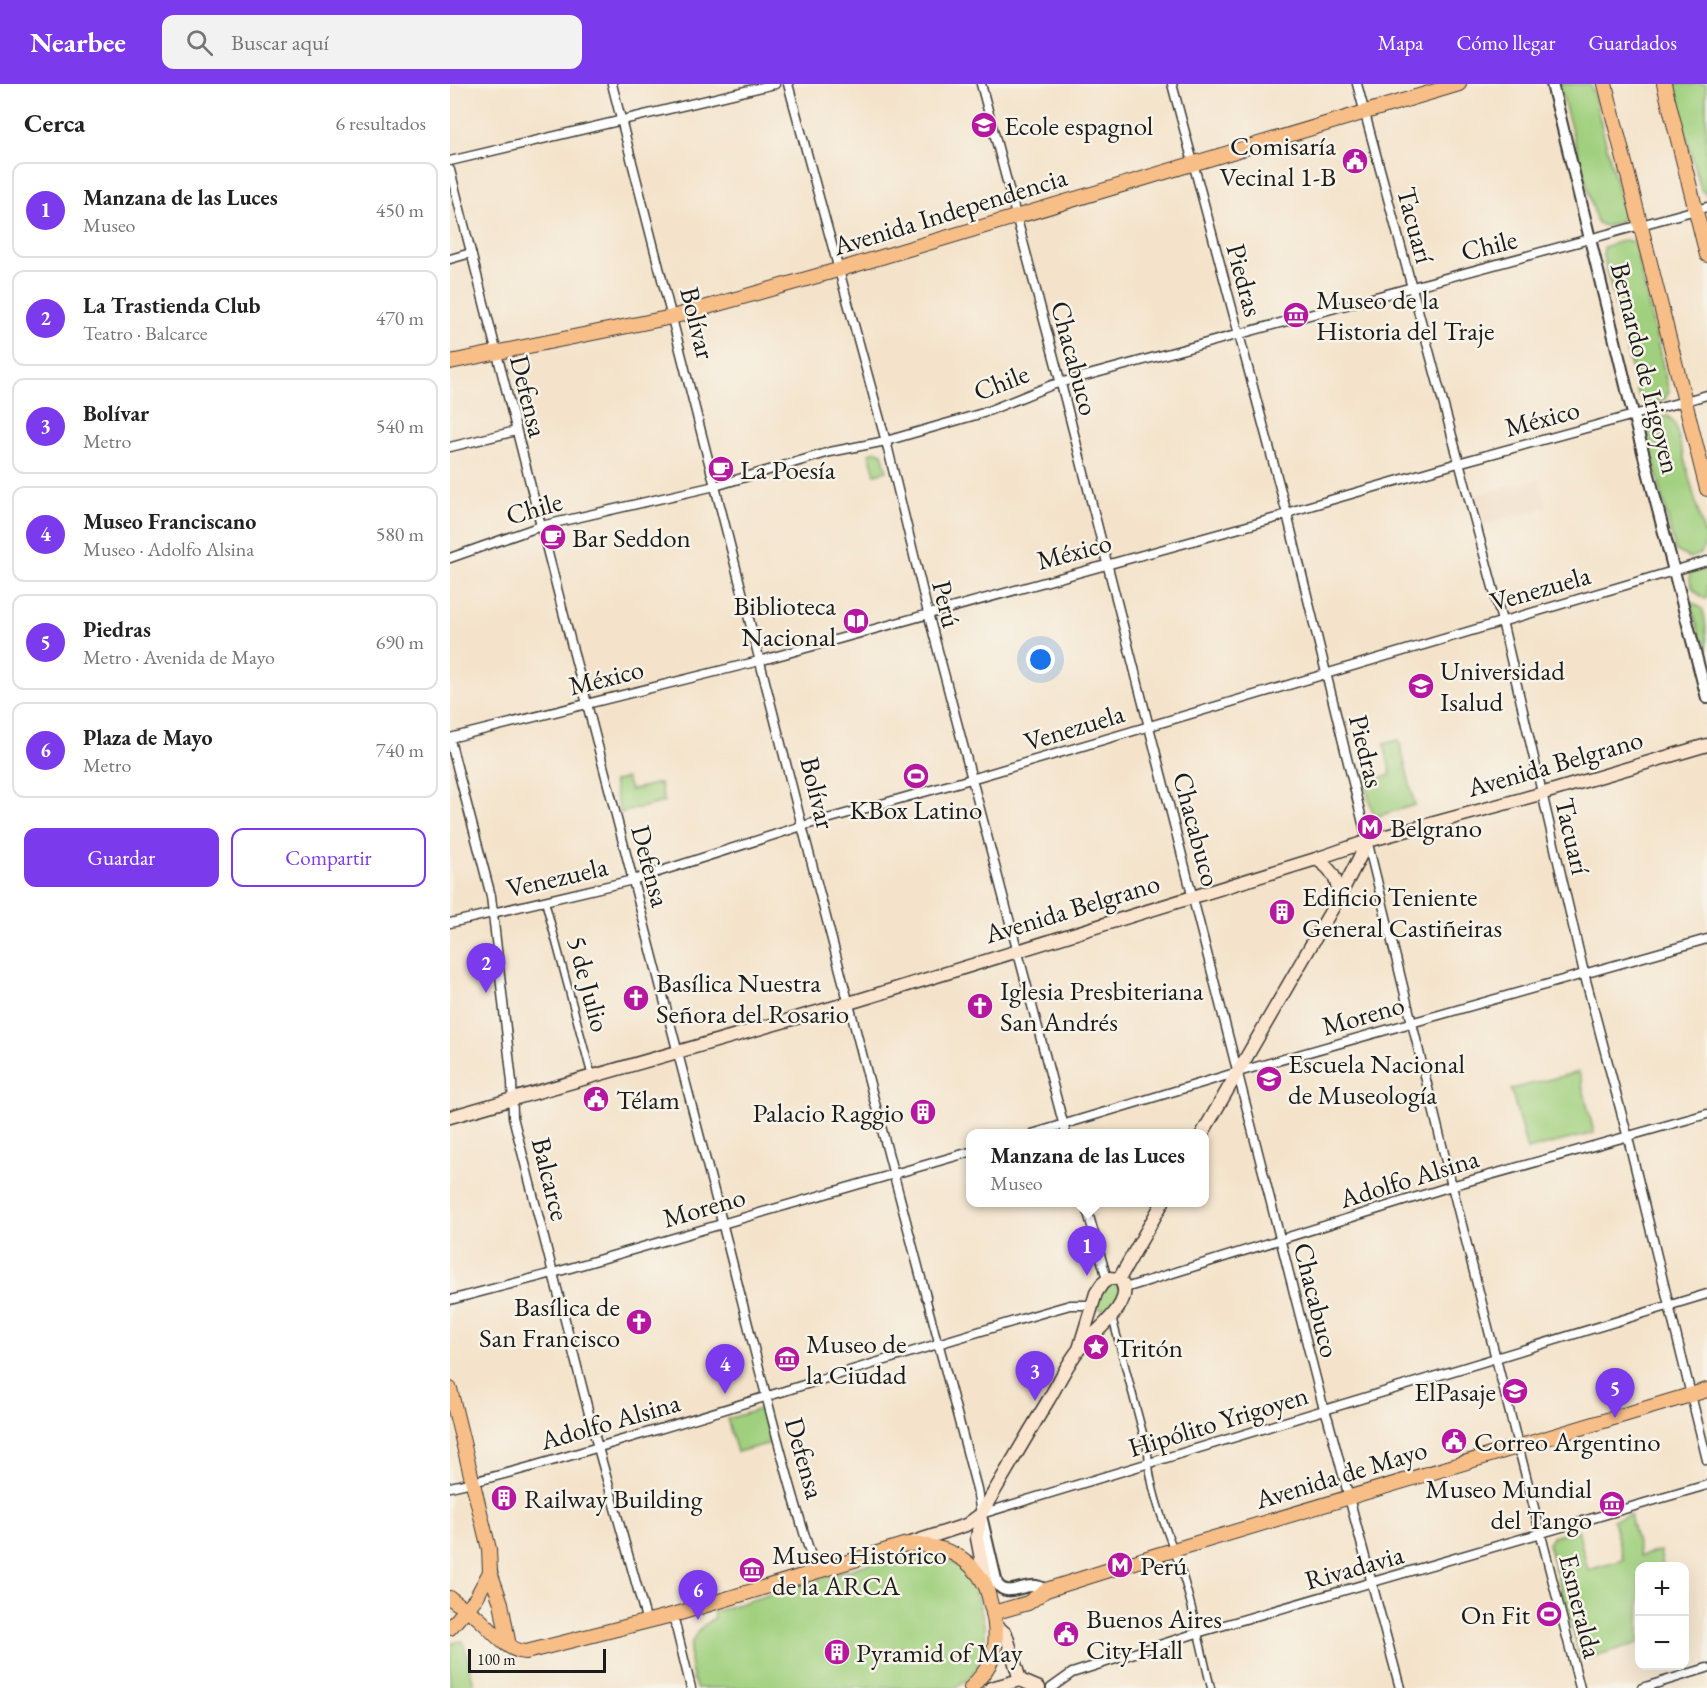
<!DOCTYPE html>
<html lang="es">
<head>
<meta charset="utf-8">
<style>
	body { margin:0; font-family:"EB Garamond",serif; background:#f2f2f2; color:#222 }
	.controls { position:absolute; right:18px; bottom:18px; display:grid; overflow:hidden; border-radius:12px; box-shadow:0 6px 24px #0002 }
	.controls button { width:54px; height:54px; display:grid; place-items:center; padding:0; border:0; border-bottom:2px solid #e0e0e0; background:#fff; color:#222; font:30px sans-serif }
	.scale { position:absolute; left:18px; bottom:15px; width:138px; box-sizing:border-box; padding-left:6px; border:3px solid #1c1c1c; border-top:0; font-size:16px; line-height:21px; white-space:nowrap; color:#1c1c1c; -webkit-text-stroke:4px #f7f3e8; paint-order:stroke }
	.you { position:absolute; left:591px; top:576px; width:21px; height:21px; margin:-15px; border:4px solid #fff; border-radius:50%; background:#1a73e8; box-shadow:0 0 0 9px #1a73e833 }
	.badge { display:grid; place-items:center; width:39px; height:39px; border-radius:50%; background:#7c3aed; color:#fff; font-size:20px; font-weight:700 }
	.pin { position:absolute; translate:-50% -50px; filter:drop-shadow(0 2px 3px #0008) }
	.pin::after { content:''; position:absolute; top:32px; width:21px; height:18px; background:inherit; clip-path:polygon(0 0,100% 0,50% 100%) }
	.popup { position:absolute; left:516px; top:1045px; width:243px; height:78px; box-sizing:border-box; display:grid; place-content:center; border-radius:12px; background:#fff; filter:drop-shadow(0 2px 4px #0005); font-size:20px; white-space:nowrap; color:#767676 }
	.popup b { font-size:22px; color:#222 }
	.popup::after { content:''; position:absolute; left:50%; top:100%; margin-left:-12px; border:12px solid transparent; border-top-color:#fff }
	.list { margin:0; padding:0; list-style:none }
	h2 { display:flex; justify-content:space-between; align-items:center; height:78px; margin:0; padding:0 24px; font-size:26px }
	h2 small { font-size:20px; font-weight:400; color:#767676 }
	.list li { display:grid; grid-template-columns:39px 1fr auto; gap:18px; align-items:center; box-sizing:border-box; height:96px; margin:0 12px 12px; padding:0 12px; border:2px solid #e0e0e0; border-radius:12px }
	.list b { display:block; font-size:22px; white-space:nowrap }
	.list p { margin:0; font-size:20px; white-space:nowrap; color:#767676 }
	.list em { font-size:20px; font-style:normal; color:#767676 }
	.actions { display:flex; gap:12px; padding:18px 24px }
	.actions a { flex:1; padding:14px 0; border:2px solid #7c3aed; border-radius:12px; text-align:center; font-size:21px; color:#7c3aed }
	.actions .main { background:#7c3aed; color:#fff }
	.icon { flex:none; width:33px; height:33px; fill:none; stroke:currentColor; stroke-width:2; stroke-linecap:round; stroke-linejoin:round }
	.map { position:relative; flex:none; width:1257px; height:1604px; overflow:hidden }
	header { display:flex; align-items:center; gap:36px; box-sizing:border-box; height:84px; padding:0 30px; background:#7c3aed; color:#fff }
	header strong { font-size:28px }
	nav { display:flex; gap:33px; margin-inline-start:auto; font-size:21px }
	.search { width:420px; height:54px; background:#f2f2f2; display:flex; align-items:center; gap:15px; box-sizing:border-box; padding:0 21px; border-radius:12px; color:#767676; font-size:22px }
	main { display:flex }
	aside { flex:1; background:#fff }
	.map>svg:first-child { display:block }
	.built { fill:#f0d5bc }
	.green { fill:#a0d07e; stroke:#5e764d; stroke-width:1.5 }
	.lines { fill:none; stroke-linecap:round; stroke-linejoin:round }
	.pedestrian-casing { stroke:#3c3a36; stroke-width:9 }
	.minor-casing { stroke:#3c3a36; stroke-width:11 }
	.tertiary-casing { stroke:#3c3a36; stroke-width:14 }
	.secondary-casing { stroke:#3c3a36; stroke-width:15 }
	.primary-casing { stroke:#3c3a36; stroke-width:16 }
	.trunk-casing { stroke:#3c3a36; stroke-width:16 }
	.pedestrian { stroke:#fff; stroke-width:6 }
	.minor { stroke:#fff; stroke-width:8 }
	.tertiary { stroke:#fff; stroke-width:10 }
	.secondary { stroke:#fce5cf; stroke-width:12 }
	.primary { stroke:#f7be88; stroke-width:14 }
	.trunk { stroke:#f7be88; stroke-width:14 }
	.labels { text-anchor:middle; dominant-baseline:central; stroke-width:5; stroke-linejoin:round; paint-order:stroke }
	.poi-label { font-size:27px; fill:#1c1c1c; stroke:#f7f3e8; text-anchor:start }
	.street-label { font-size:27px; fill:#1c1c1c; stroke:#f7f3e8 }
</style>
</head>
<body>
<header>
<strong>Nearbee</strong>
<div class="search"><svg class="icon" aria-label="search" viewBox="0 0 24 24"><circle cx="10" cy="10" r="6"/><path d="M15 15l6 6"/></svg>Buscar aquí</div>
<nav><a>Mapa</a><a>Cómo llegar</a><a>Guardados</a></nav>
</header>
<main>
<aside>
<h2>Cerca<small>6 resultados</small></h2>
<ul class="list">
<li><span class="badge">1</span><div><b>Manzana de las Luces</b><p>Museo</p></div><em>450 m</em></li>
<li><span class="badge">2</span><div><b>La Trastienda Club</b><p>Teatro · Balcarce</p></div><em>470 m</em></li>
<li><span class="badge">3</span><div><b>Bolívar</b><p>Metro</p></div><em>540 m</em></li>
<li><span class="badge">4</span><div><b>Museo Franciscano</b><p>Museo · Adolfo Alsina</p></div><em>580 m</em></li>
<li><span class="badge">5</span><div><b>Piedras</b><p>Metro · Avenida de Mayo</p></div><em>690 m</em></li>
<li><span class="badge">6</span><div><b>Plaza de Mayo</b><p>Metro</p></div><em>740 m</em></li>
</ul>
<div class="actions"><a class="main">Guardar</a><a>Compartir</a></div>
</aside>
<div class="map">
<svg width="1257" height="1604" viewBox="0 0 1257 1604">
	<rect width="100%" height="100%" fill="#f7f3e8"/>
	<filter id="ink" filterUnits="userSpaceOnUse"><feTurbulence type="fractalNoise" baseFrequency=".0167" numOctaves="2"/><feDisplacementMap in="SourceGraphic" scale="12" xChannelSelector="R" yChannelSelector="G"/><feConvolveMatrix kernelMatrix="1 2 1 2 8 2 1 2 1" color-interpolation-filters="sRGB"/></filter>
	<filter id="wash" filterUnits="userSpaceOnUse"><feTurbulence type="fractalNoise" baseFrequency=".008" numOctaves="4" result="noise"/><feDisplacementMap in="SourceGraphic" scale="24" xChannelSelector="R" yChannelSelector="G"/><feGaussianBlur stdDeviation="1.35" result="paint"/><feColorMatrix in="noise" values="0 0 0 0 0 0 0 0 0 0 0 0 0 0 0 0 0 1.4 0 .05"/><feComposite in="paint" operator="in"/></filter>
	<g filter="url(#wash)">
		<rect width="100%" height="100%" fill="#f4e3ca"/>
		<path class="built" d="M1089 395 1097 423 1030 441 1022 412Z"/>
		<g class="green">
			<path d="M1109 0H1141L1174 130 1169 139 1155 142 1147 139Z"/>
			<path d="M1222 0H1256L1257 111 1251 106Z"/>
			<path d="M1175 156 1183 158 1185 163 1219 308 1215 315 1197 320 1192 317 1188 310 1153 172 1154 163Z"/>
			<path d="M1218 332 1225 340 1256 457 1251 470 1239 474 1225 466 1197 348 1201 336Z"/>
			<path d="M426 367 432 369 437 387 425 390 419 369Z"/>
			<path d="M1257 485V514L1255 515C1244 507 1239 503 1240 489Z"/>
			<path d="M1240 517C1244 520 1249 522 1252 525 1257 534 1257 565 1257 577Z"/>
			<path d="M949 656 965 721 924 733 914 697 941 691 934 660Z"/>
			<path d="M176 694 180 706 210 699 214 718 170 729 163 698Z"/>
			<path d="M1129 988 1144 1049 1077 1066 1061 1005Z"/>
			<path d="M660 1196 671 1205 665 1219 659 1225H650L647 1221 649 1207Z"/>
			<path d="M311 1325 321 1359 287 1368 277 1335Z"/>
			<path d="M1180 1431 1190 1472 1210 1467 1213 1482H1190L1189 1559 1131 1576 1098 1460 1102 1453 1128 1446 1138 1486 1173 1476 1163 1436Z"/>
			<path d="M468 1467C507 1470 521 1492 531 1526 540 1559 535 1584 506 1604H246C237 1575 234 1552 264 1534L263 1528 454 1469Z"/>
			<path d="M13 1557 25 1604H0V1562L3 1559Z"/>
		</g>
	</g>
	<g filter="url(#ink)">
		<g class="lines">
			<defs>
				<g id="pedestrian">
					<path d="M95 817 142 993"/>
					<path d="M476 1213 488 1258"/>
					<path d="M662 1233 698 1368C699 1408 717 1446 730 1483 743 1522 751 1564 761 1604"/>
				</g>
				<g id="minor">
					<path d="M162 0 352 742 476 1213"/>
					<path d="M338 0 438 365 478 529 616 1050"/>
					<path d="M531 0 615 315 872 1318 878 1335 950 1604"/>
					<path d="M722 0 837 430 1002 1102 1130 1604"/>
					<path d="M907 0 1052 537 1134 889 1178 1054 1257 1376"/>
					<path d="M0 77 325 0"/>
					<path d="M0 86C84 415 168 745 255 1073 292 1211 323 1352 366 1488"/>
					<path d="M0 175 21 169"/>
					<path d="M0 363 66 347"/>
					<path d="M0 474 91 442 265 402 380 368 436 357 533 329 602 301 1257 123"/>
					<path d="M0 654 309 577 826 434 846 426 1008 379 1257 311"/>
					<path d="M0 656 41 812 62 998 63 1033 145 1353 197 1538"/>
					<path d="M0 839 183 796 352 742 521 695 1257 477"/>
					<path d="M582 1050 788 988 1257 855"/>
					<path d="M635 1118 657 1195"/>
					<path d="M675 1204 1008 1100 1257 1030"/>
					<path d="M0 1216 103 1189 520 1068"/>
					<path d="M488 1258 527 1405 531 1430 1257 1210"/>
					<path d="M0 1403C69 1388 138 1366 206 1346 344 1305 482 1260 620 1221H642"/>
					<path d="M223 1531 241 1604"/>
					<path d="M601 1604 622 1589 747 1549 1257 1401"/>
					<path d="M1192 1604 1257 1584"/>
				</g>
				<g id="tertiary">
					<path d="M1102 0 1180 318 1257 614"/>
					<path d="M532 1436 547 1500C557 1513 569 1502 582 1502 587 1501 592 1504 596 1506"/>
				</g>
				<g id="secondary">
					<path d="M866 775C882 785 887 794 889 813"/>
					<path d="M0 1033 409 916 866 775 918 757 1101 707 1257 661"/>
					<path d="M752 1050 889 813 918 757"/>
					<path d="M669 1195 713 1118"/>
					<path d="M461 1459 516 1441 531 1430"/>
					<path d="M536 1501 527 1454 531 1430C554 1391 576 1353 599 1315 609 1298 618 1278 630 1264 643 1249 690 1216 669 1195L659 1194 652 1200 646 1209 629 1265"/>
					<path d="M546 1541 556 1550 570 1596"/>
					<path d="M570 1596 589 1604"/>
					<path d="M541 1604 570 1596"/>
				</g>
				<g id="primary">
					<path d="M0 278 222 233 388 186 1009 0"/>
					<path d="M0 1305 39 1465 40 1488 51 1519 59 1562"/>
					<path d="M0 1514C9 1521 18 1526 27 1533 42 1545 55 1567 76 1568L230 1529 457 1460C490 1461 519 1470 535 1501 539 1509 540 1520 543 1528 546 1543 548 1559 542 1574 538 1586 529 1594 521 1604"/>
					<path d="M543 1529 578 1519 596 1506 707 1471 1257 1306"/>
					<path d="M0 1544 26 1514 40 1488"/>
				</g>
				<g id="trunk">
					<path d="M1155 0 1257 405"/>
					<path d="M1214 0 1257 171"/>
				</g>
			</defs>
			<use href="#pedestrian" class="pedestrian-casing"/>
			<use href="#minor" class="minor-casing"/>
			<use href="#tertiary" class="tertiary-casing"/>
			<use href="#secondary" class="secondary-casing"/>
			<use href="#primary" class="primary-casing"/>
			<use href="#trunk" class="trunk-casing"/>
			<use href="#pedestrian" class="pedestrian"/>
			<use href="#minor" class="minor"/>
			<use href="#tertiary" class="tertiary"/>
			<use href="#secondary" class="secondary"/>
			<use href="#primary" class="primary"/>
			<use href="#trunk" class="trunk"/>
		</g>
	</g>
	<defs>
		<symbol id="university-disc" viewBox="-11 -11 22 22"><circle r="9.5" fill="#b5179e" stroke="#f7f3e8"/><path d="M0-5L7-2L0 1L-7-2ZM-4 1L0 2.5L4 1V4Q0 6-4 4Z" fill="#fff"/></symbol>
		<symbol id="civic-disc" viewBox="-11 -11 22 22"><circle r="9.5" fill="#b5179e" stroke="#f7f3e8"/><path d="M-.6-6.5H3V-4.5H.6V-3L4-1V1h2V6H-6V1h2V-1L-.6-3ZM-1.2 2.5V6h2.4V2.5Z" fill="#fff"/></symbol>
		<symbol id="museum-disc" viewBox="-11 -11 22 22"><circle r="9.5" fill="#b5179e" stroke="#f7f3e8"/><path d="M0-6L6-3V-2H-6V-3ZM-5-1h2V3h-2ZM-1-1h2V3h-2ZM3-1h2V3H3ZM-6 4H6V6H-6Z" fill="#fff"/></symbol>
		<symbol id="cafe-disc" viewBox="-11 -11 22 22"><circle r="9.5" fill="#b5179e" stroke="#f7f3e8"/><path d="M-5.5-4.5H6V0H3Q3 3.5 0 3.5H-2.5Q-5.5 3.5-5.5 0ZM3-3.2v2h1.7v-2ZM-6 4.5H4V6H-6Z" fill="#fff"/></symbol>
		<symbol id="library-disc" viewBox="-11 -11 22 22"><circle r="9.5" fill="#b5179e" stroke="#f7f3e8"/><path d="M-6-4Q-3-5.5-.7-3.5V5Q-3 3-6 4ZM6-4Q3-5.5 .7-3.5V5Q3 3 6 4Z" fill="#fff"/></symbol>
		<symbol id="stadium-disc" viewBox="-11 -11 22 22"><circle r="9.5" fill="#b5179e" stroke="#f7f3e8"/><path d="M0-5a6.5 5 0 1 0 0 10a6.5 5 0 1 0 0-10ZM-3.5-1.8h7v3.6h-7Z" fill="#fff"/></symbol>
		<symbol id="metro-disc" viewBox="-11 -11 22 22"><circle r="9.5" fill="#b5179e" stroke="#f7f3e8"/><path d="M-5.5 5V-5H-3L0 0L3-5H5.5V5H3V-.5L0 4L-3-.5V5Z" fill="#fff"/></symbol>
		<symbol id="building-disc" viewBox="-11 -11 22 22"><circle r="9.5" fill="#b5179e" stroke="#f7f3e8"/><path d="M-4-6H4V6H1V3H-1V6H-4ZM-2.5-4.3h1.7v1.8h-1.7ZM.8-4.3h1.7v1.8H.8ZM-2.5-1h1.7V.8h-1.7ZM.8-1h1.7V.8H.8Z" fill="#fff"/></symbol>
		<symbol id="church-disc" viewBox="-11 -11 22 22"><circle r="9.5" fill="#b5179e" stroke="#f7f3e8"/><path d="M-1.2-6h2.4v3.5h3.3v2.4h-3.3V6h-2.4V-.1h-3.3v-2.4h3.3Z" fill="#fff"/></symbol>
		<symbol id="sight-disc" viewBox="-11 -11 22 22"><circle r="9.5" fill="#b5179e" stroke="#f7f3e8"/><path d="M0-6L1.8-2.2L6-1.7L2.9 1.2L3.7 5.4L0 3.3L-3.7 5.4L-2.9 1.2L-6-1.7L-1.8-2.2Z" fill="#fff"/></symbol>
	</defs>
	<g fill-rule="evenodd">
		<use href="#university-disc" x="519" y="26" width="30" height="30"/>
		<use href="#civic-disc" x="890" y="62" width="30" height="30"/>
		<use href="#museum-disc" x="831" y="216" width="30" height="30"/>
		<use href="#cafe-disc" x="256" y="370" width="30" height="30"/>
		<use href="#cafe-disc" x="88" y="438" width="30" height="30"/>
		<use href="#library-disc" x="391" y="522" width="30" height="30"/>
		<use href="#university-disc" x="956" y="587" width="30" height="30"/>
		<use href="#stadium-disc" x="451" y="677" width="30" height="30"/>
		<use href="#metro-disc" x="905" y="728" width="30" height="30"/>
		<use href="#building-disc" x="817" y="813" width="30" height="30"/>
		<use href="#church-disc" x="171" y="899" width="30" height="30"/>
		<use href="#church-disc" x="515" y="907" width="30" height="30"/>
		<use href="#university-disc" x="804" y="980" width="30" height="30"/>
		<use href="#civic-disc" x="131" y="1000" width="30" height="30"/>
		<use href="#building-disc" x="458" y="1013" width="30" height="30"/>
		<use href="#church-disc" x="174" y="1223" width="30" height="30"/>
		<use href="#sight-disc" x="631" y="1248" width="30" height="30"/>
		<use href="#museum-disc" x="322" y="1260" width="30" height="30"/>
		<use href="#university-disc" x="1050" y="1292" width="30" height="30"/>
		<use href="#civic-disc" x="989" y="1342" width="30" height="30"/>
		<use href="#building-disc" x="39" y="1399" width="30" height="30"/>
		<use href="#museum-disc" x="1147" y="1405" width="30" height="30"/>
		<use href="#metro-disc" x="655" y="1466" width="30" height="30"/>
		<use href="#museum-disc" x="287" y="1471" width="30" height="30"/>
		<use href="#stadium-disc" x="1084" y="1515" width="30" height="30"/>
		<use href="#civic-disc" x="601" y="1535" width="30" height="30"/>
		<use href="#building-disc" x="372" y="1553" width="30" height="30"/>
	</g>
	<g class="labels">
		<g class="poi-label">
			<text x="554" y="41">Ecole espagnol</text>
			<text x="886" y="61" text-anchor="end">Comisaría<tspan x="886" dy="31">Vecinal 1-B</tspan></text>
			<text x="866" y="215">Museo de la<tspan x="866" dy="31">Historia del Traje</tspan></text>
			<text x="290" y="385">La Poesía</text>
			<text x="122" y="453">Bar Seddon</text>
			<text x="386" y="521" text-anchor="end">Biblioteca<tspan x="386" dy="31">Nacional</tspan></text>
			<text x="990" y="586">Universidad<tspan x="990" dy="31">Isalud</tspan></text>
			<text x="466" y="725" text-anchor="middle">KBox Latino</text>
			<text x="940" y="743">Belgrano</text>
			<text x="852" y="812">Edificio Teniente<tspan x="852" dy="31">General Castiñeiras</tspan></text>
			<text x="206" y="898">Basílica Nuestra<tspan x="206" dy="31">Señora del Rosario</tspan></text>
			<text x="550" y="906">Iglesia Presbiteriana<tspan x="550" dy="31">San Andrés</tspan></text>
			<text x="838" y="979">Escuela Nacional<tspan x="838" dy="31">de Museología</tspan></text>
			<text x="166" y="1015">Télam</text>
			<text x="454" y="1028" text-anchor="end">Palacio Raggio</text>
			<text x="170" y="1222" text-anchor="end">Basílica de<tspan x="170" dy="31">San Francisco</tspan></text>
			<text x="356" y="1259">Museo de<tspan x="356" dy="31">la Ciudad</tspan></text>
			<text x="666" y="1263">Tritón</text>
			<text x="1046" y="1307" text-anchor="end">ElPasaje</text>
			<text x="1024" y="1357">Correo Argentino</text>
			<text x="1142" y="1404" text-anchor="end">Museo Mundial<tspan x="1142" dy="31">del Tango</tspan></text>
			<text x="74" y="1414">Railway Building</text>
			<text x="322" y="1470">Museo Histórico<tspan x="322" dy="31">de la ARCA</tspan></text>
			<text x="690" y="1481">Perú</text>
			<text x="1080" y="1530" text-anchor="end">On Fit</text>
			<text x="636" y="1534">Buenos Aires<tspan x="636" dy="31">City Hall</tspan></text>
			<text x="406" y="1568">Pyramid of May</text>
		</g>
		<g class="street-label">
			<text transform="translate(500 127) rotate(-17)">Avenida Independencia</text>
			<text transform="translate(966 141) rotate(75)">Tacuarí</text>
			<text transform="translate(1039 161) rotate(-14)">Chile</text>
			<text transform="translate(795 196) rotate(75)">Piedras</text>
			<text transform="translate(248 239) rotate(76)">Bolívar</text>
			<text transform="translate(625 274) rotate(75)">Chacabuco</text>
			<text transform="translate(1196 284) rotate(76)">Bernardo de Irigoyen</text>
			<text transform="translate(551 298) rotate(-21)">Chile</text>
			<text transform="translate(79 312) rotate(76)">Defensa</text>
			<text transform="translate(1092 334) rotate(-15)">México</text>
			<text transform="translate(84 424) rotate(-16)">Chile</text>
			<text transform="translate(624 467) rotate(-15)">México</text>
			<text transform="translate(1090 504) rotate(-16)">Venezuela</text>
			<text transform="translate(497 520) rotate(76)">Perú</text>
			<text transform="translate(156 593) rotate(-14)">México</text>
			<text transform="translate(624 643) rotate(-17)">Venezuela</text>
			<text transform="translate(917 667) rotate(76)">Piedras</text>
			<text transform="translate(1105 679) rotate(-16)">Avenida Belgrano</text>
			<text transform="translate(368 709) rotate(76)">Bolívar</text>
			<text transform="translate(747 745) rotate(75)">Chacabuco</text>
			<text transform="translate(1123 752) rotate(77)">Tacuarí</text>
			<text transform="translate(201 782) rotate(75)">Defensa</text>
			<text transform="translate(107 793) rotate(-13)">Venezuela</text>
			<text transform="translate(622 824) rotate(-17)">Avenida Belgrano</text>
			<text transform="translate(139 900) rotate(75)">5 de Julio</text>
			<text transform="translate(913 931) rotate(-16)">Moreno</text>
			<text transform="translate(959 1094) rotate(-17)">Adolfo Alsina</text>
			<text transform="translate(101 1095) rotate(76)">Balcarce</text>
			<text transform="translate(254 1123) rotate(-16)">Moreno</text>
			<text transform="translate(867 1216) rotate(76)">Chacabuco</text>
			<text transform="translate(160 1337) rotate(-16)">Adolfo Alsina</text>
			<text transform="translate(768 1337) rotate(-17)">Hipólito Yrigoyen</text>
			<text transform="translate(355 1374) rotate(74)">Defensa</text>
			<text transform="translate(891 1390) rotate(-17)">Avenida de Mayo</text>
			<text transform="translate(904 1483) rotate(-16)">Rivadavia</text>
			<text transform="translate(1131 1522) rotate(76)">Esmeralda</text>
		</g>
	</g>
</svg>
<div class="controls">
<button>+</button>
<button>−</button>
</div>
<div class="scale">100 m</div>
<div class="you"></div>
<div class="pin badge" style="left:637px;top:1192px">1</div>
<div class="popup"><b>Manzana de las Luces</b>Museo</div>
<div class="pin badge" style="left:36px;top:909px">2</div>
<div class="pin badge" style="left:585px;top:1317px">3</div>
<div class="pin badge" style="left:275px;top:1310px">4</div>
<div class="pin badge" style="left:1165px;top:1334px">5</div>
<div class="pin badge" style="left:248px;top:1536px">6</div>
</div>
</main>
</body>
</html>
